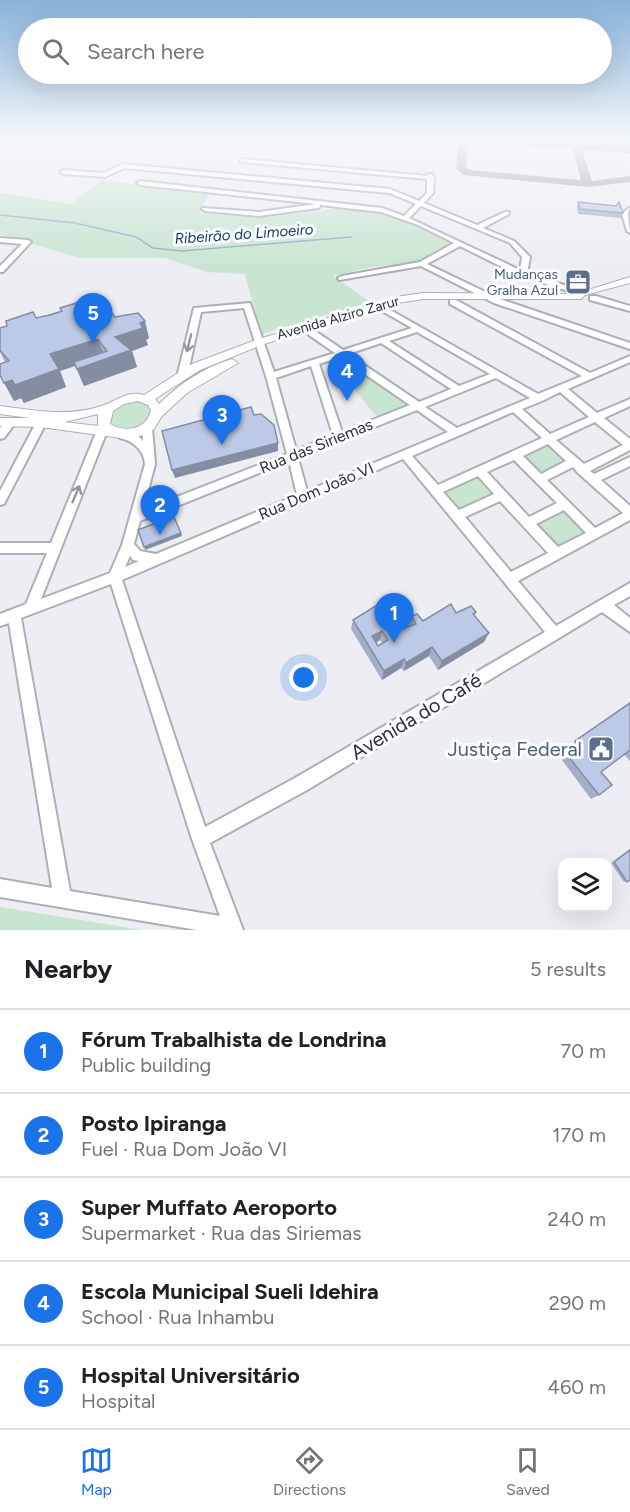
<!DOCTYPE html>
<html lang="en">
<head>
<meta charset="utf-8">
<style>
	body { margin:0; font-family:Figtree,sans-serif; background:#f6f6f6; color:#202124 }
	.controls { position:absolute; right:18px; bottom:18px; display:grid; overflow:hidden; border-radius:12px; box-shadow:0 6px 24px #0002 }
	.controls button { width:54px; height:54px; display:grid; place-items:center; padding:0; border:0; border-bottom:2px solid #e0e0e0; background:#fff; color:#202124; font:30px sans-serif }
	.you { position:absolute; left:304px; top:678px; width:21px; height:21px; margin:-15px; border:4px solid #fff; border-radius:50%; background:#1a73e8; box-shadow:0 0 0 9px #1a73e833 }
	.badge { display:grid; place-items:center; width:39px; height:39px; border-radius:50%; background:#1a73e8; color:#fff; font-size:20px; font-weight:700 }
	.pin { position:absolute; translate:-50% -50px; filter:drop-shadow(0 2px 3px #0008) }
	.pin::after { content:''; position:absolute; top:32px; width:21px; height:18px; background:inherit; clip-path:polygon(0 0,100% 0,50% 100%) }
	.list { margin:0; padding:0; list-style:none }
	h2 { display:flex; justify-content:space-between; align-items:center; height:78px; margin:0; padding:0 24px; font-size:26px }
	h2 small { font-size:20px; font-weight:400; color:#757577 }
	.list li { display:grid; grid-template-columns:39px 1fr auto; gap:18px; align-items:center; box-sizing:border-box; height:84px; padding:0 24px; border-top:2px solid #e0e0e0 }
	.list b { display:block; font-size:22px; white-space:nowrap }
	.list p { margin:0; font-size:20px; white-space:nowrap; color:#757577 }
	.list em { font-size:20px; font-style:normal; color:#757577 }
	.icon { flex:none; width:33px; height:33px; fill:none; stroke:currentColor; stroke-width:2; stroke-linecap:round; stroke-linejoin:round }
	.map { position:relative; flex:none; width:630px; height:930px; overflow:hidden }
	.search { position:absolute; background:#fff; box-shadow:0 6px 24px #0002; left:18px; right:18px; top:18px; height:66px; display:flex; align-items:center; gap:15px; box-sizing:border-box; padding:0 21px; border-radius:33px; color:#757577; font-size:22px }
	.sheet { height:498px; background:#fff }
	nav { display:flex; justify-content:space-around; align-items:center; box-sizing:border-box; height:84px; border-top:2px solid #e0e0e0; background:#fff; font-size:16px; color:#757577 }
	nav a { display:grid; justify-items:center; gap:3px }
	nav .on { color:#1a73e8 }
	.map>svg:first-child { display:block }
	.green { fill:#c8e5d1 }
	.lines { fill:none; stroke-linecap:round; stroke-linejoin:round }
	.stream { stroke:#96aec6; stroke-width:1.5 }
	.taxiway { fill:#9c9ea2; fill-rule:evenodd }
	.runway { fill:#9c9ea2; fill-rule:evenodd }
	.minor-casing { stroke:#adafb4; stroke-width:4 }
	.major-casing { stroke:#adafb4; stroke-width:2 }
	.minor { fill:#fff; fill-rule:evenodd }
	.major { fill:#fff; fill-rule:evenodd }
	.wall { fill:#a3aec7; fill-rule:evenodd }
	.shaded-wall { fill:#848da2 }
	.building { fill:#bdcae7; stroke:#848da2; stroke-width:1.5; fill-rule:evenodd }
	.oneway { stroke:#969798 }
	.labels { text-anchor:middle; dominant-baseline:central; stroke-width:6; stroke-linejoin:round; paint-order:stroke }
	.far-service-label { font-size:14px; fill:#4e5e75; stroke:#fafcff; text-anchor:end }
	.far-street-label { font-size:14px; fill:#2e2f32; stroke:#fafcff }
	.far-water-label { font-size:15px; font-style:italic; fill:#0f385a; stroke:#fafcff }
	.street-label { font-size:16px; fill:#2e2f32; stroke:#fafcff }
	.near-street-label { font-size:20px; fill:#2e2f32; stroke:#fafcff }
	.near-service-label { font-size:20px; fill:#4e5e75; stroke:#fafcff; text-anchor:end }
</style>
</head>
<body>
<div class="map">
<svg width="630" height="930" viewBox="0 0 630 930">
	<rect width="100%" height="100%" fill="#eceef4"/>
	<g class="green">
		<path d="M103 180 209 194 199 213 257 218 336 209 373 212 415 226 453 245 420 263 372 267 333 276 370 302 261 334 245 274 207 272 165 258H81L0 235V193L71 204Z"/>
		<path d="M364 373 410 404 377 417 345 379Z"/>
		<path d="M136 401 148 405 152 413C146 433 124 430 109 425L111 411 122 403Z"/>
		<path d="M548 441 570 462 540 477 518 455Z"/>
		<path d="M479 474 497 494 461 510 444 491Z"/>
		<path d="M564 508 589 534 557 550 532 523Z"/>
		<path d="M0 907 143 930H0Z"/>
	</g>
	<g class="lines">
		<path class="stream" d="M0 215 75 223 136 237 153 248 182 251 351 237"/>
		<path class="taxiway" d="M459 139H469L466 168 470 170 581 180 571 142 579 140 592 181 630 176V182L588 187 463 175 456 169Z"/>
		<path class="runway" d="M516 139H630V153L528 146 520 144Z"/>
		<defs>
			<g id="minor">
				<path d="M243 159 427 176 428 174H432L434 178 433 193 424 203 477 225 505 212H509V214L483 228 514 241 530 257 527 273 588 293 581 295 520 276 460 246 427 264 500 299 630 343V349L494 303 421 266 339 280 338 278 342 276 420 262 454 243 418 225 381 212 320 205V207L318 208 259 216 205 211 202 209 203 208 259 212 316 204 140 185 137 183 140 181 382 208 404 216 416 204 389 193 124 168 105 177 63 174 60 172 63 170 104 173 123 164 390 189 419 201 427 193V179L241 162 240 161ZM421 206 510 243 522 257 520 270 409 218Z"/>
				<path d="M630 207 628 214 630 233 627 231 622 214Z"/>
				<path d="M0 238 28 240 31 242 3 272H0V266L22 244 0 242Z"/>
				<path d="M590 296H596L630 306V311L590 300Z"/>
				<path d="M450 300H456L590 373 630 356V362L568 389 597 413 630 399V406L604 418 630 439V450L590 471 594 474 630 457V466L601 480 630 506V520L518 581 556 626 630 583V596L614 605 630 618V632L602 612 307 790 210 843 243 930H197L0 897V879L52 888 9 623 0 626V614L26 604 47 553H0V543H51L98 428 102 427 107 431 41 599 110 573 122 545 145 464C144 450 133 441 120 438L119 435 120 432C129 430 138 435 143 441L142 428 144 426H150L152 428 155 464 143 510 287 454 266 376 244 308 201 312 187 377 182 380 177 377 194 308 250 303 274 372 335 353 309 335V331H315L343 350 412 328 375 307 374 305 378 303 538 394 582 376 450 304ZM417 332 490 374 459 386 389 341ZM381 343 451 389 419 402 348 354ZM340 357 410 405 342 432 319 364ZM311 366 333 435 296 450 276 378ZM496 378 530 398 457 428 425 407ZM560 392 589 417 550 434 522 409 542 401ZM417 410 448 432 307 491 298 458ZM513 412 542 438 438 485 412 456ZM595 422 623 445 584 464 556 440ZM548 444 566 461 541 474 523 456ZM403 459 545 632 295 778 205 827 122 580ZM514 460 557 503 529 517 487 472ZM289 461 297 495 156 554 140 551 134 544 140 521ZM573 467 578 473 623 513 595 528 547 480ZM478 476 494 494 459 510 443 492ZM500 501 548 553 511 572 465 517ZM564 510 586 533 558 547 536 524ZM130 556 133 560 139 561 125 567ZM111 584 192 839 220 916 70 891 21 618Z"/>
				<path d="M11 419 16 422 4 438 0 439V428L8 420Z"/>
				<path d="M41 420 46 423 4 504 0 505V491L36 423Z"/>
			</g>
			<path id="major" d="M630 277V283L585 295 581 299H423L397 303 264 344 200 370 155 399 159 404C179 384 205 367 232 359L238 363 187 393 162 416 154 429 140 436 128 439 41 427 0 426V418H30L0 414V406C35 410 70 418 104 405 117 400 129 390 144 395L192 364 256 340 396 297 423 293 584 294 585 291ZM138 401 148 405 151 410C147 430 125 433 110 424L113 411 124 404ZM98 414V426L64 422Z"/>
		</defs>
		<use href="#minor" class="minor-casing"/>
		<use href="#major" class="major-casing"/>
		<use href="#minor" class="minor"/>
		<use href="#major" class="major"/>
	</g>
	<g class="wall">
		<path d="M578 202 623 213 621 218 578 214 577 208Z"/>
		<path d="M84 303 115 317 149 338 146 340 148 345 132 351 137 367 84 386 75 366 60 371 66 387 24 403 21 398 14 401 5 362 0 352V328L61 311 60 308Z"/>
		<path d="M398 609 396 616 404 628 410 626 412 616 423 621 456 613 476 612 475 615 484 642 438 670 429 656 404 671 401 668 382 680 351 629 353 620ZM380 640 382 643 378 646 376 642Z"/>
		<path d="M630 703V761L624 754 601 772 599 795 591 799 562 760 573 752 569 746Z"/>
		<path d="M630 849V880L624 882 611 863Z"/>
	</g>
	<g class="shaded-wall">
		<path d="M145 321 149 338 146 340 148 345 132 351 137 367 84 386 77 369 121 354 115 337 140 323Z"/>
		<path d="M98 339 104 356 60 371 66 387 24 403 21 398 14 401 4 383 50 354Z"/>
		<path d="M278 443V451L175 478 172 470Z"/>
		<path d="M181 533 182 536 145 550 144 547Z"/>
		<path d="M382 631 380 640 370 646 372 636Z"/>
		<path d="M489 633 484 642 438 670 442 661Z"/>
		<path d="M432 647 429 656 404 671 406 663Z"/>
		<path d="M404 659 401 668 382 680 384 671Z"/>
	</g>
	<g class="building">
		<path d="M578 202 616 206 619 202 623 213 580 209Z"/>
		<path d="M100 298 115 317 138 313 145 321 140 323 143 328 115 337 131 350 77 369 74 362 107 351 98 339 50 354 59 369 15 385 12 380 4 383 0 375V364L9 361 0 350V328L7 326 6 321 33 312 36 318 50 315 62 311 60 308 83 301 84 303Z"/>
		<path d="M251 407 254 415 261 414 274 425 278 443 172 470 162 431Z"/>
		<path d="M170 508 181 533 144 547 138 530 163 520 160 512Z"/>
		<path d="M390 597 398 609 393 612 404 628 416 624 412 616 417 614 423 621 451 604 456 613 471 606 476 612 473 614 489 633 442 661 432 647 406 663 404 659 384 671 353 620ZM382 631 388 640 378 646 372 636Z"/>
		<path d="M630 703V750L601 772 612 785 599 795 568 756 580 747 575 741Z"/>
		<path d="M630 850V880L627 882 614 862Z"/>
	</g>
	<defs><path id="oneway-shaft" d="M-6 0H5M1.5-3L5.5 0L1.5 3" fill="none" stroke-width="1.6" stroke-linecap="round" stroke-linejoin="round" transform="scale(1.5)"/></defs>
	<g class="oneway">
		<use href="#oneway-shaft" transform="translate(189 343) rotate(104)"/>
		<use href="#oneway-shaft" transform="translate(76 494) rotate(-67)"/>
	</g>
	<linearGradient id="sky" x2="0" y2="1"><stop stop-color="#87b2da"/><stop offset="0.52" stop-color="#f6f7fa"/><stop offset="1" stop-color="#f6f7fa" stop-opacity="0"/></linearGradient>
	<rect width="630" height="269" fill="url(#sky)"/>
	<defs>
		<symbol id="office-square" viewBox="-11 -11 22 22"><rect x="-9" y="-9" width="18" height="18" rx="4" fill="#5c6f8a" stroke="#fafcff"/><path d="M-6-3h4V-5.5h4V-3h4V5H-6ZM-1-4.5V-3h2v-1.5ZM-6 0V1H6V0Z" fill="#fff"/></symbol>
		<symbol id="civic-square" viewBox="-11 -11 22 22"><rect x="-9" y="-9" width="18" height="18" rx="4" fill="#5c6f8a" stroke="#fafcff"/><path d="M-.6-6.5H3V-4.5H.6V-3L4-1V1h2V6H-6V1h2V-1L-.6-3ZM-1.2 2.5V6h2.4V2.5Z" fill="#fff"/></symbol>
	</defs>
	<g fill-rule="evenodd">
		<use href="#office-square" x="563" y="267" width="30" height="30"/>
		<use href="#civic-square" x="586" y="734" width="30" height="30"/>
	</g>
	<g class="labels">
		<g class="far-service-label">
			<text x="558" y="274">Mudanças<tspan x="558" dy="16">Gralha Azul</tspan></text>
		</g>
		<g class="far-street-label">
			<text transform="translate(338 318) rotate(-16)">Avenida Alziro Zarur</text>
		</g>
		<g class="far-water-label">
			<text transform="translate(244 234) rotate(-4)">Ribeirão do Limoeiro</text>
		</g>
		<g class="street-label">
			<text transform="translate(316 446) rotate(-22)">Rua das Siriemas</text>
			<text transform="translate(316 491) rotate(-23)">Rua Dom João VI</text>
		</g>
		<g class="near-street-label">
			<text transform="translate(416 716) rotate(-31)">Avenida do Café</text>
		</g>
		<g class="near-service-label">
			<text x="582" y="749">Justiça Federal</text>
		</g>
	</g>
</svg>
<div class="controls">
<button><svg class="icon" aria-label="layers" viewBox="0 0 24 24"><path d="M12 4l9 5-9 5-9-5zM3 14l9 5 9-5"/></svg></button>
</div>
<div class="you"></div>
<div class="pin badge" style="left:394px;top:643px">1</div>
<div class="pin badge" style="left:160px;top:535px">2</div>
<div class="pin badge" style="left:222px;top:445px">3</div>
<div class="pin badge" style="left:347px;top:401px">4</div>
<div class="pin badge" style="left:93px;top:343px">5</div>
<div class="search"><svg class="icon" aria-label="search" viewBox="0 0 24 24"><circle cx="10" cy="10" r="6"/><path d="M15 15l6 6"/></svg>Search here</div>
</div>
<section class="sheet">
<h2>Nearby<small>5 results</small></h2>
<ul class="list">
<li><span class="badge">1</span><div><b>Fórum Trabalhista de Londrina</b><p>Public building</p></div><em>70 m</em></li>
<li><span class="badge">2</span><div><b>Posto Ipiranga</b><p>Fuel · Rua Dom João VI</p></div><em>170 m</em></li>
<li><span class="badge">3</span><div><b>Super Muffato Aeroporto</b><p>Supermarket · Rua das Siriemas</p></div><em>240 m</em></li>
<li><span class="badge">4</span><div><b>Escola Municipal Sueli Idehira</b><p>School · Rua Inhambu</p></div><em>290 m</em></li>
<li><span class="badge">5</span><div><b>Hospital Universitário</b><p>Hospital</p></div><em>460 m</em></li>
</ul>
</section>
<nav>
<a class="on"><svg class="icon" aria-label="map" viewBox="0 0 24 24"><path d="M3 6l6-2 6 2 6-2v14l-6 2-6-2-6 2zM9 4v14M15 6v14"/></svg>Map</a>
<a><svg class="icon" aria-label="directions" viewBox="0 0 24 24"><path d="M12 3l9 9-9 9-9-9zM9 14v-3h6M13 9l2 2-2 2"/></svg>Directions</a>
<a><svg class="icon" aria-label="saved" viewBox="0 0 24 24"><path d="M7 4h10v16l-5-4-5 4z"/></svg>Saved</a>
</nav>
</body>
</html>
